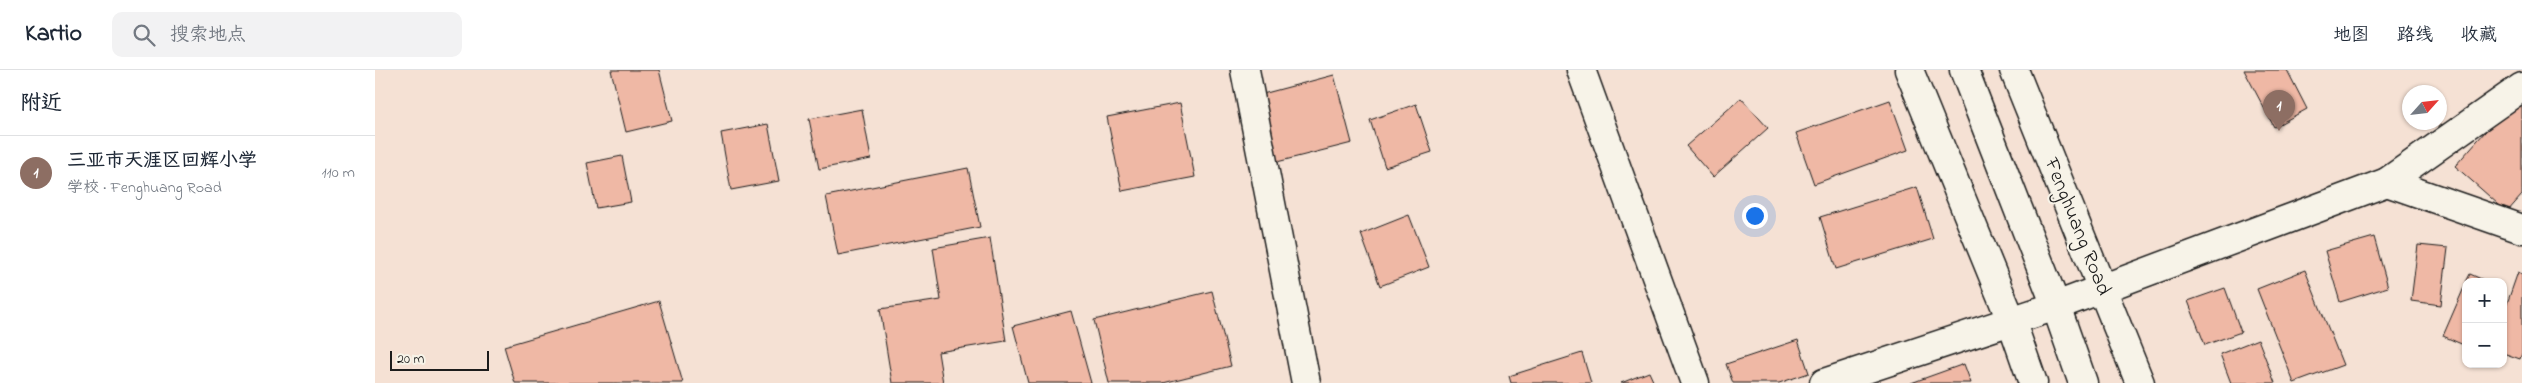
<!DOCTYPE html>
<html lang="zh">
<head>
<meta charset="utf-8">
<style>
	body { margin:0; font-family:"Indie Flower","LXGW WenKai TC",sans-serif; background:#f2f2f3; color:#1f2937 }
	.controls { position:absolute; right:15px; bottom:15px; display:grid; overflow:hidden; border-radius:10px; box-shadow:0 1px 4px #0004 }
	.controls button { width:45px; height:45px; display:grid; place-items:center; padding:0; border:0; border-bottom:1px solid #e0e1e3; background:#fff; color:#1f2937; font:25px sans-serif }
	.compass { position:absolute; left:2027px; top:15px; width:45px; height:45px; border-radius:50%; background:#fff; box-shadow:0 1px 4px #0004; rotate:63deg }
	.scale { position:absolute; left:15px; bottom:12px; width:99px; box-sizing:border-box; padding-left:5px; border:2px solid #1c1c1c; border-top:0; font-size:14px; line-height:18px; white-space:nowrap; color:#1c1c1c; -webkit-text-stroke:4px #f7f3e8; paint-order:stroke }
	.you { position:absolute; left:1379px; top:145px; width:18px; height:18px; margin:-12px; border:4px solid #fff; border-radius:50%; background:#1a73e8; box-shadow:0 0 0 8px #1a73e833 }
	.badge { display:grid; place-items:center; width:32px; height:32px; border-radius:50%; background:#d1495b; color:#fff; font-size:16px; font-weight:700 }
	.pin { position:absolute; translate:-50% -41px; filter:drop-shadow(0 1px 2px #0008) }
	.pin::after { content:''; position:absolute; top:26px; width:18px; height:15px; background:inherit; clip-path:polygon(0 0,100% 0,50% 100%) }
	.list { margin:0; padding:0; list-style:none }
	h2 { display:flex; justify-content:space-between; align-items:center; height:65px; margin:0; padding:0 20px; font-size:21px }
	h2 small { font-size:16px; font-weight:400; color:#747a83 }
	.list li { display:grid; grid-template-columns:32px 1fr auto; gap:15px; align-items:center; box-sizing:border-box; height:75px; padding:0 20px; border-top:1px solid #e0e1e3 }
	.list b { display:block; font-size:19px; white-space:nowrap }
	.list p { margin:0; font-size:16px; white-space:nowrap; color:#747a83 }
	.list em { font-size:16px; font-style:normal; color:#747a83 }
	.icon { flex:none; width:28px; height:28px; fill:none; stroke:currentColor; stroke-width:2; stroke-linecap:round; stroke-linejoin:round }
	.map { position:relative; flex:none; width:2147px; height:313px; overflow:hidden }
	header { display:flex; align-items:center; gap:30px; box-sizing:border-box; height:70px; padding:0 25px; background:#fff; border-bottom:1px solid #e0e1e3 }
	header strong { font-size:24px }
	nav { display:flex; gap:28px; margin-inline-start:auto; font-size:18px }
	.search { width:350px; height:45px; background:#f2f2f3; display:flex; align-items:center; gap:12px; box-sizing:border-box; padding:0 18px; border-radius:10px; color:#747a83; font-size:19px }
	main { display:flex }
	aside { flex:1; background:#fff }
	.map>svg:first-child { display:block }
	.building { fill:#efb8a5; stroke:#1c1c1c }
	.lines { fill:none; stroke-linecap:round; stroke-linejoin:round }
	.minor-casing { stroke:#1c1c1c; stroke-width:31 }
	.trunk-casing { stroke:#1c1c1c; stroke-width:31 }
	.minor { stroke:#f7f3e8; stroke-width:28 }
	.trunk { stroke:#f7f3e8; stroke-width:28 }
	.labels { text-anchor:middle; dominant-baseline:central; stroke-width:4; stroke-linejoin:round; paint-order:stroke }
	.street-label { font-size:21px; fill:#1c1c1c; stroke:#f7f3e8 }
</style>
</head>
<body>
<header>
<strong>Kartio</strong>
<div class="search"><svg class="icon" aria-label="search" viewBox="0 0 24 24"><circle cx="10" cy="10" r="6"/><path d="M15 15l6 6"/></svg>搜索地点</div>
<nav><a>地图</a><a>路线</a><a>收藏</a></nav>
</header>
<main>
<aside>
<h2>附近<small></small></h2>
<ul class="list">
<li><span class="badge" style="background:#8d6e63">1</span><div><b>三亚市天涯区回辉小学</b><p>学校 · Fenghuang Road</p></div><em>110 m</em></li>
</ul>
</aside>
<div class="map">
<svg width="2147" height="313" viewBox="0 0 2147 313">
	<rect width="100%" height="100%" fill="#f5e1d4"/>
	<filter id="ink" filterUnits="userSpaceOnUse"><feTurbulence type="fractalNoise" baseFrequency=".02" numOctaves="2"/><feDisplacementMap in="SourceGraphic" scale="10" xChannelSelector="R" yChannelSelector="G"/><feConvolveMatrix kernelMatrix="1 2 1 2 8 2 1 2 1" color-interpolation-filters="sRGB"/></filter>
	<g filter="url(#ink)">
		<g class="building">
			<path d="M236 0H284L297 51 251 62Z"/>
			<path d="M1869 0H1912L1932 39 1899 57Z"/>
			<path d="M959 5 977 73 898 93 880 26Z"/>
			<path d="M2147 20V125L2132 142 2080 96Z"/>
			<path d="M1366 28 1393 58 1338 107 1311 76Z"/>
			<path d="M1515 30 1533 80 1439 114 1421 63Z"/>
			<path d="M805 33 820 107 747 121 732 47Z"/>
			<path d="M1041 34 1057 82 1010 97 995 50Z"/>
			<path d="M487 39 496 89 444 99 434 49Z"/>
			<path d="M393 54 404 111 356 120 346 63Z"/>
			<path d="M247 86 256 132 221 138 212 93Z"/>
			<path d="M593 98 605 157 463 185 451 126Z"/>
			<path d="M1542 117 1558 169 1461 199 1445 147Z"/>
			<path d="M1034 145 1054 197 1005 216 986 164Z"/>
			<path d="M1999 167 2013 217 1965 232 1950 181Z"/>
			<path d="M615 168 631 271 563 282 568 313H517L505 239 566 230 558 178Z"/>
			<path d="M2043 175 2073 178 2066 235 2036 231Z"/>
			<path d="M1930 200 1968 295 1919 313 1882 219Z"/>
			<path d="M2143 202 2147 204V283L2145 289 2128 283V245Z"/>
			<path d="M2095 204 2113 212H2091Z"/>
			<path d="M2091 213V276L2068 266Z"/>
			<path d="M1850 218 1866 262 1830 275 1813 231Z"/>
			<path d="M837 221 856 296 788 313H734L719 250Z"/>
			<path d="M284 231 308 313H140L129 276Z"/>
			<path d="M696 241 716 313H653L638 256Z"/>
			<path d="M1883 269 1900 313H1856L1845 284Z"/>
			<path d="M1423 270 1434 303 1404 313H1358L1351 294Z"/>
			<path d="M1207 283 1216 313H1136L1134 306Z"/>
			<path d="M1589 294 1596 313H1536Z"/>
			<path d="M1274 302 1279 313H1246Z"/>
		</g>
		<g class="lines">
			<defs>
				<g id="minor">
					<path d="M870 0 931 313"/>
					<path d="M1206 0 1320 313"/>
					<path d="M1534 0 1636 250 1658 313"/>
					<path d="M2012 112 2147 17"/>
					<path d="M1449 313 1681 236 2012 112 2147 159"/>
				</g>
				<g id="trunk">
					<path d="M1589 0 1681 236 1708 313"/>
					<path d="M1639 0 1765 313"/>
				</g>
			</defs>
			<use href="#minor" class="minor-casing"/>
			<use href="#trunk" class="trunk-casing"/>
			<use href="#minor" class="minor"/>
			<use href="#trunk" class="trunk"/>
		</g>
	</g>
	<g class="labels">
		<g class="street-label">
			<text transform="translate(1702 157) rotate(68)">Fenghuang Road</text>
		</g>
	</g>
</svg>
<div class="controls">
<button>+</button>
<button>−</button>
</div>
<svg class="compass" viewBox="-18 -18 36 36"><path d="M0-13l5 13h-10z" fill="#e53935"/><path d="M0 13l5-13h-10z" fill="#747a83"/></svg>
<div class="scale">20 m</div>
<div class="you"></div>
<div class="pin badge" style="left:1904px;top:61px;background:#8d6e63">1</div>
</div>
</main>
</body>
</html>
